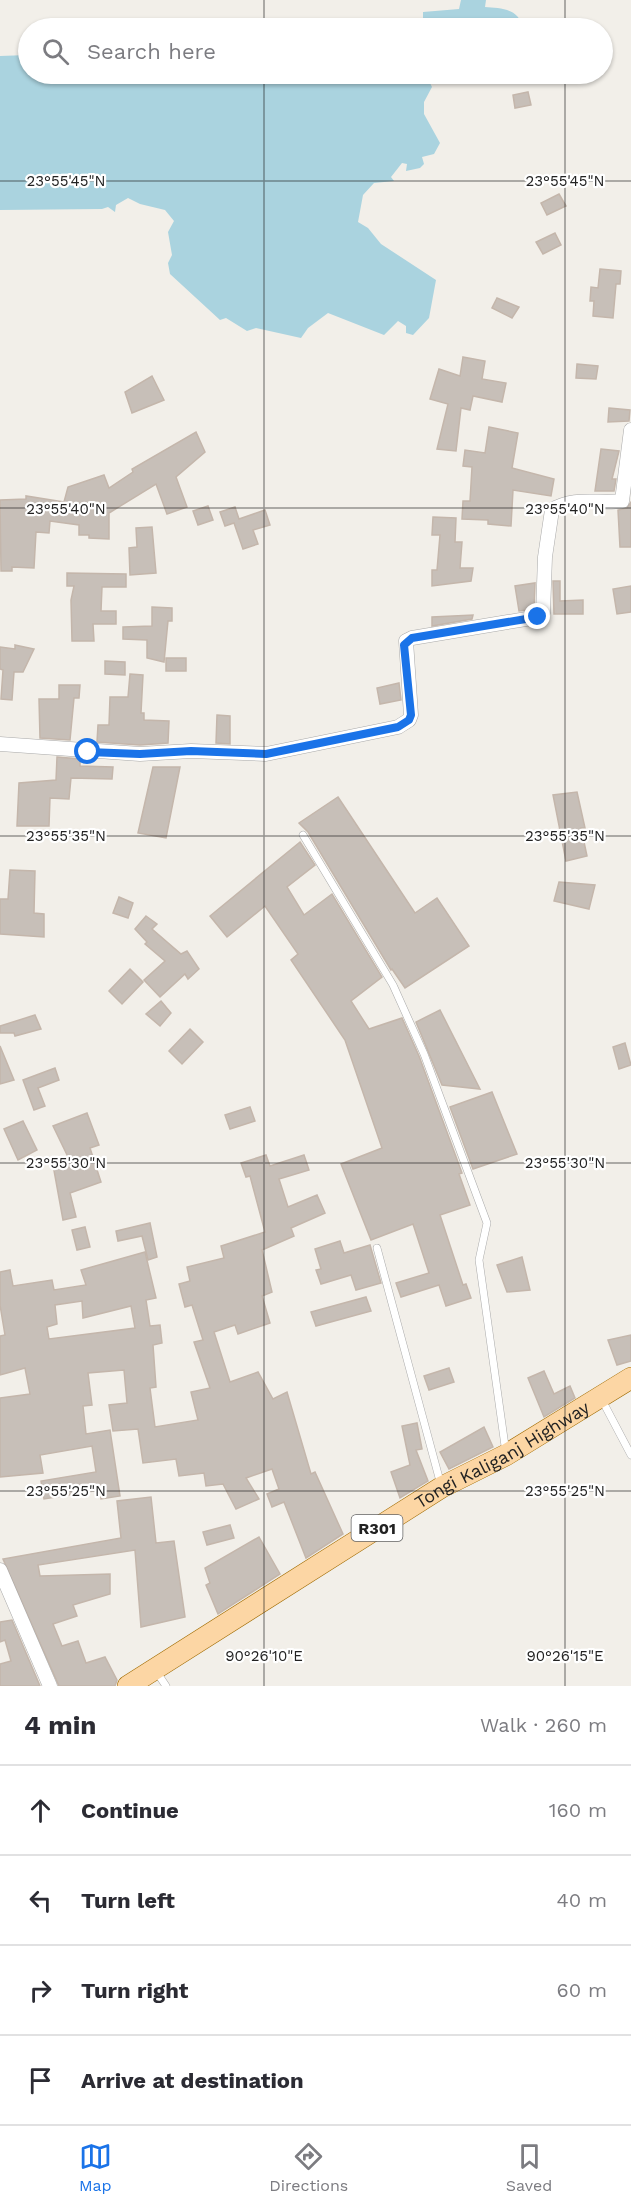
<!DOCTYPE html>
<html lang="en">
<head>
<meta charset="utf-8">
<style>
	body { margin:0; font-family:"Work Sans",sans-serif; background:#f2f2f3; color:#2b2b33 }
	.stop { position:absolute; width:18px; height:18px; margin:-14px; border:4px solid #1a73e8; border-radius:50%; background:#fff }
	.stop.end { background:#1a73e8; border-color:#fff; box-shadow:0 2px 6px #0008 }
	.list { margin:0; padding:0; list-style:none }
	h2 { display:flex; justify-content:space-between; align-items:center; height:78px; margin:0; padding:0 24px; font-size:26px }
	h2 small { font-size:20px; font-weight:400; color:#7c7c81 }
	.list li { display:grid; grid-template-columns:39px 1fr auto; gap:18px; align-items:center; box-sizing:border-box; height:90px; padding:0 24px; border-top:2px solid #e1e1e2 }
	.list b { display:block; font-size:22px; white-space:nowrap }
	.list em { font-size:20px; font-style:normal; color:#7c7c81 }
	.icon { flex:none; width:33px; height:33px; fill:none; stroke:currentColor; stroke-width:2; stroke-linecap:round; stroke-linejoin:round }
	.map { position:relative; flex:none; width:631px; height:1686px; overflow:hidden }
	.search { position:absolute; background:#fff; box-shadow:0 2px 4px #0004; left:18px; right:18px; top:18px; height:66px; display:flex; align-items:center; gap:15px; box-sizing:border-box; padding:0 21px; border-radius:33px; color:#7c7c81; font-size:22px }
	.sheet { height:438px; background:#fff }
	nav { display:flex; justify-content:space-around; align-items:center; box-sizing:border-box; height:84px; border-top:2px solid #e1e1e2; background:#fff; font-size:16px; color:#7c7c81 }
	nav a { display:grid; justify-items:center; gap:3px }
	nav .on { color:#1a73e8 }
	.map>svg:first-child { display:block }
	.water { fill:#aad3df }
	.building { fill:#c7bfb8; stroke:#c4b6ab; stroke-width:1.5; fill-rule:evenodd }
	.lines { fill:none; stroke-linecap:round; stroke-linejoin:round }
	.lane-casing { stroke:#a9a9a9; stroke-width:8 }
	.street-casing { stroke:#a9a9a9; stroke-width:15 }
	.primary-casing { stroke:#a06b00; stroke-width:22 }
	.lane { stroke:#fff; stroke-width:7 }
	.street { stroke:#fff; stroke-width:14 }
	.primary { stroke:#fcd6a4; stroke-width:21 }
	.route { stroke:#1a73e8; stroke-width:8 }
	.ticks { fill:none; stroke:#222; stroke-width:1.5; stroke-opacity:0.45 }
	.labels { text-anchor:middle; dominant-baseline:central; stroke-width:4.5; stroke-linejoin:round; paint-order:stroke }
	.shield { fill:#fff; stroke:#646464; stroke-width:1.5 }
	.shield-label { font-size:16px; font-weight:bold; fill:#222 }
	.street-label { font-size:18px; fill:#222; stroke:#fff }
	.ticks-label { font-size:15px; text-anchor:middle; fill:#222; stroke:#fff; stroke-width:4.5; stroke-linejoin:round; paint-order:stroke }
</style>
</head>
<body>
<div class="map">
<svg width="631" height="1686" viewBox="0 0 631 1686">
	<rect width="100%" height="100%" fill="#f2efe9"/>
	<g class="water">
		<path d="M461 0H486L485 7C500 8 522 9 521 28H446L441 21 440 28H368L376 20H399L408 24 423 19V12L459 9Z"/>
		<path d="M28 55V74H440L430 83 432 87 424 102V114L440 143 434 154 422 157 424 164 420 168 406 171 407 164 402 163 391 177 394 181 374 183 363 195 358 222 368 228 381 244 436 280 429 318 413 335 406 333V326L398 321 384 335 328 313 308 328 301 338 256 328 247 331 226 318 220 320 170 274 168 263 172 255 168 232 174 221 165 210 140 204 128 198 116 205 115 212 108 207 102 209 0 210V56Z"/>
	</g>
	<g class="building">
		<path d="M528 92 531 105 515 108 513 95Z"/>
		<path d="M559 194 566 206 547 215 541 203Z"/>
		<path d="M555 233 561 245 543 254 536 242Z"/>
		<path d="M600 269 621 271 620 284H616L613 318 593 316 594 301H590L591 287 598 288Z"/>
		<path d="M497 298 519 307 512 318 492 308Z"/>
		<path d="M463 357 485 361 482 379 506 383 502 402 473 396 470 410 461 408 456 451 437 449 448 404 430 399 439 369 460 376Z"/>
		<path d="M577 364 598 366 596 379 576 378Z"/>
		<path d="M152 376 164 400 132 413 125 392Z"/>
		<path d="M609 408 630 410 629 421 608 422Z"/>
		<path d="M489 427 518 433 512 468 554 479 551 496 513 490 511 526 488 524V520L462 519 463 501H470L472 467 463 466 465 450 485 453Z"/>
		<path d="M196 432 205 452 176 477 187 507 167 514 156 484 109 513V539L89 538V535H79V525L50 521 49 533 36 532 34 568 12 567V571H1L0 500 26 499V496L64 502 68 487 104 475 109 488 133 472 132 469Z"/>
		<path d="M601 449 619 451 612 479H616L614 491H595Z"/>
		<path d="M631 502V547H620L618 510 627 508Z"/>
		<path d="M208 506 213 520 198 525 193 511Z"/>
		<path d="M235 507 239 519 265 510 270 525 253 530 258 544 243 549 234 523 225 526 220 512Z"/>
		<path d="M433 517 456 518 455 542H462L460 568H473L471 581 432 586V570H437L440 535H432Z"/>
		<path d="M152 527 156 573 130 575 129 548 137 547 136 528Z"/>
		<path d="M67 573 126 574V587H102L101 611H116V624H93L94 641H72L71 600 74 586H67Z"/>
		<path d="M553 581H560V601L583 600V614H554Z"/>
		<path d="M535 583 534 609 519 611 515 586Z"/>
		<path d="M631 586V612L617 614 613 589Z"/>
		<path d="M152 607 172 608V621H168L164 662 147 658V640L123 639V627L152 626Z"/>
		<path d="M473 615 472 619 432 626V617Z"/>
		<path d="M15 645 34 649 23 672H14L12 700 1 699 3 670 0 669V647L15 649Z"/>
		<rect x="166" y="658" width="20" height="13"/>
		<path d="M105 661 125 662V675L105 674Z"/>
		<path d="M130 674 143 675 141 713H144V720L169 721 168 743 140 745 97 742 98 725H109L110 697H128Z"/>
		<path d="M399 683 401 700 380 704 377 688Z"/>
		<path d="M59 685H80L79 698H74L70 740 40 738 39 699H59Z"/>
		<path d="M217 715 230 716V744L216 743Z"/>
		<path d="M57 757 80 759V766L113 767 112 779 71 778 69 799 50 798 49 826H17L19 783 56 780Z"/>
		<path d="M153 767H180L166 838 138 833Z"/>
		<path d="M577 792 585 828H581L587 856 566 861 553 795Z"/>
		<path d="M338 797 415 913 437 898 469 946 405 988 392 969 391 970 308 832 299 823Z"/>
		<path d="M300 842 315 865 287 887 304 915 332 894 382 977 351 1001 369 1029 402 1018 419 1056 462 1173 459 1174 470 1205 440 1215 463 1285 466 1284 471 1298 446 1306 439 1285 401 1297 396 1283 429 1273 413 1224 371 1240 341 1164 382 1148 345 1040 291 960 298 954 265 906 227 937 210 916Z"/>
		<path d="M10 870 35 871 34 913 44 914V937L0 934V899H8Z"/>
		<path d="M559 882 595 885 589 909 554 901Z"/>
		<path d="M119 897 133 903 128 918 113 913Z"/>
		<path d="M146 916 157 924 152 929 181 954 187 951 199 969 188 979 185 974 160 997 144 980 165 961 145 944 147 942 135 929Z"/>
		<path d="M130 969 143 982 122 1004 109 991Z"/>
		<path d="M161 1001 171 1013 160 1026 146 1014Z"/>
		<path d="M440 1010 480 1089 442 1085 416 1022Z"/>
		<path d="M35 1015 41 1029 15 1036 14 1033H0V1026Z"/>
		<path d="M190 1029 203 1042 182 1064 169 1051Z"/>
		<path d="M625 1043 631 1065 619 1069 613 1047Z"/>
		<path d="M0 1046 14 1080 0 1084Z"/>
		<path d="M55 1068 59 1080 38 1088 45 1106 34 1110 23 1080Z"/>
		<path d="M492 1092 517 1154 473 1169 450 1107Z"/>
		<path d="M250 1107 255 1121 230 1129 225 1115Z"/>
		<path d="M87 1113 99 1145 90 1148 101 1182 70 1193 76 1217 63 1220 53 1165 69 1159 53 1126Z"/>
		<path d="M23 1121 37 1150 18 1160 4 1129Z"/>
		<path d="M266 1155 270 1166 304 1155 309 1170 279 1179 288 1207 317 1195 325 1213 291 1228 294 1236 262 1250 272 1292 262 1296 270 1323 238 1334 235 1325 214 1332 230 1382 258 1372 273 1399 287 1392 311 1474 315 1472 343 1534 306 1558 284 1502 272 1507 267 1494 279 1489 272 1469 246 1478 259 1499 236 1509 223 1484 206 1486 204 1473 179 1476 176 1459 143 1463 138 1429 113 1431 109 1405 127 1403 124 1370 88 1373 92 1405 83 1406 86 1434 110 1430 120 1496 101 1499 100 1490 44 1499 41 1481 96 1472 92 1446 40 1455 43 1473 0 1477V1398L30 1394 25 1368 0 1375V1336L5 1335 0 1305V1272L10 1270 13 1286 52 1280 54 1290 86 1285 81 1270 145 1252 156 1298 146 1300 150 1326 160 1325 162 1343 153 1345 156 1387 150 1388 155 1427 198 1420 191 1392 210 1388 194 1342 203 1340 192 1305 185 1307 179 1284 190 1281 187 1267 224 1258 221 1246 265 1232 250 1176 246 1177 241 1163ZM82 1301 83 1318 131 1306 135 1328 49 1339 47 1327 57 1324 55 1305Z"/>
		<path d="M150 1223 157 1257 148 1260 142 1236 118 1241 116 1231Z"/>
		<path d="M85 1227 90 1247 77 1250 72 1230Z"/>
		<path d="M340 1241 344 1253 370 1245 381 1283 356 1290 351 1275 321 1284 316 1270 321 1269 315 1249Z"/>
		<path d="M522 1257 530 1290 507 1292 497 1265Z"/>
		<path d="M366 1297 371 1311 316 1326 311 1312Z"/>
		<path d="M631 1335V1361L617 1365 608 1340Z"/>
		<path d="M449 1368 454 1382 429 1390 424 1376Z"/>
		<path d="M544 1371 554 1394 570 1386 575 1398 544 1417 528 1378Z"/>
		<path d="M417 1423 422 1449 416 1450 428 1481 400 1498 391 1472 410 1465 402 1426Z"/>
		<path d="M484 1427 493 1447 449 1469 440 1452Z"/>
		<path d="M151 1497 156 1543 174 1541 185 1617 141 1627 135 1550 38 1565 40 1576 110 1574V1594L73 1605 77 1616 53 1624 62 1646 78 1641 86 1663 105 1657 117 1680 115 1686H59L3 1559 121 1538 117 1501Z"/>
		<path d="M230 1525 234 1538 207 1545 203 1532Z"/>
		<path d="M259 1537 280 1574 218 1614 206 1585 210 1583 205 1568Z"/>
		<path d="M12 1620 40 1686H0V1664L11 1661 5 1640 0 1642V1622Z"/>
	</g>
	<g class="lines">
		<defs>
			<g id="lane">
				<path d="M303 835 393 985 424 1054 487 1223 479 1260 506 1453"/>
				<path d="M377 1248 441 1485"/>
				<path d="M602 1400 631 1455"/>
				<path d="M156 1671 166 1686"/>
			</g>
			<g id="street">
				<path d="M0 744 140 754 191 751 266 754 398 727 409 720 411 715 406 641 412 638 538 617 543 613 545 557 552 510C574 496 598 504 622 501L631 430"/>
				<path d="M0 1570 50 1686"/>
			</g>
			<g id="primary">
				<path id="s1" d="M128 1686 442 1487 506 1455 631 1378"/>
			</g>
		</defs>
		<use href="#lane" class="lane-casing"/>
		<use href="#street" class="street-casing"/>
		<use href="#primary" class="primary-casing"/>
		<use href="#lane" class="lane"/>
		<use href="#street" class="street"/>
		<use href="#primary" class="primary"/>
	</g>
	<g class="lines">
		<path class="route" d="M88 752 140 754 191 751 266 754 398 727 409 720 411 715 404 645 412 638 538 617"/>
	</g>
	<path class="ticks" d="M264 0V28M565 0V28M264 74V1686M565 74V1686M0 181H631M0 508H631M0 836H631M0 1163H631M0 1491H631"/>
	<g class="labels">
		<rect class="shield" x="351.5" y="1515" width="51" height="26" rx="4.5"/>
		<g class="shield-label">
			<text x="377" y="1528">R301</text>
		</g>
		<g class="street-label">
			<text stroke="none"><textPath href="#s1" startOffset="440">Tongi Kaliganj Highway</textPath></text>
		</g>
	</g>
	<g class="ticks-label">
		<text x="66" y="186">23°55'45"N</text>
		<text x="565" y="186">23°55'45"N</text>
		<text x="66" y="514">23°55'40"N</text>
		<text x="565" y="514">23°55'40"N</text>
		<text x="66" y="841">23°55'35"N</text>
		<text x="565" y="841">23°55'35"N</text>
		<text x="66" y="1168">23°55'30"N</text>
		<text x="565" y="1168">23°55'30"N</text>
		<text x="66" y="1496">23°55'25"N</text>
		<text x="565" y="1496">23°55'25"N</text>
		<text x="264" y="1661">90°26'10"E</text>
		<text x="565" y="1661">90°26'15"E</text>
	</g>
</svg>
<div class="stop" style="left:88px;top:752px"></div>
<div class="stop end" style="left:538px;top:617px"></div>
<div class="search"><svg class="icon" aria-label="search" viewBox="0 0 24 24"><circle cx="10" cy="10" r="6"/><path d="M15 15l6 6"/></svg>Search here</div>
</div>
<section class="sheet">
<h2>4 min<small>Walk · 260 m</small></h2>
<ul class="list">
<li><svg class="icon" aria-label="ahead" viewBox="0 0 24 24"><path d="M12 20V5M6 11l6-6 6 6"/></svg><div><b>Continue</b></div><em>160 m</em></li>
<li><svg class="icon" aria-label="left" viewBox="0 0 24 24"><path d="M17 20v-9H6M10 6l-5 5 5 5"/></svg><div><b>Turn left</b></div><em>40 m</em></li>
<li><svg class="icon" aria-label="right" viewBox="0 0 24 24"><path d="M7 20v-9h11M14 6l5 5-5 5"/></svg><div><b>Turn right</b></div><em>60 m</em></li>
<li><svg class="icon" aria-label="arrive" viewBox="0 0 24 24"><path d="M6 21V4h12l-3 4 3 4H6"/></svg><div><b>Arrive at destination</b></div></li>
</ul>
</section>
<nav>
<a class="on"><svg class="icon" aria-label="map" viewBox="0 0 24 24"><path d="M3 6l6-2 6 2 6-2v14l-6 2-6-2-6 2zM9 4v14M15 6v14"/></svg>Map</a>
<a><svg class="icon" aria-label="directions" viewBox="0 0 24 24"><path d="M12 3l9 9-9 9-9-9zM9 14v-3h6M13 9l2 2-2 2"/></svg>Directions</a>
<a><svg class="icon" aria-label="saved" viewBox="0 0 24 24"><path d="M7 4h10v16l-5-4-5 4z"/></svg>Saved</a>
</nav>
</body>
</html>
